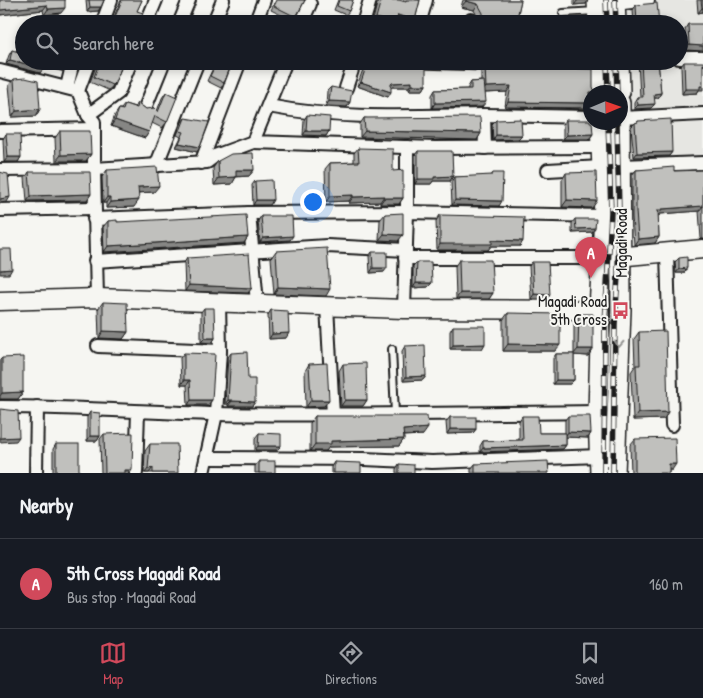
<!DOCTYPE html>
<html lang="en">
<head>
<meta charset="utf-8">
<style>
	body { margin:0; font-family:"Patrick Hand",sans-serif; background:#20242c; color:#f1f3f6 }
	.compass { position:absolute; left:583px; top:85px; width:45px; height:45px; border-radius:50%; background:#171b24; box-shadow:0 2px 8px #0003; rotate:88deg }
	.you { position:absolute; left:312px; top:201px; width:18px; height:18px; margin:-12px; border:4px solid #fff; border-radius:50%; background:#1a73e8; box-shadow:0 0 0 8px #1a73e833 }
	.badge { display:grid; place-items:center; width:32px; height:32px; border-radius:50%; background:#d1495b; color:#fff; font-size:16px; font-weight:700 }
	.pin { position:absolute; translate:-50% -41px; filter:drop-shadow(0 1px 2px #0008) }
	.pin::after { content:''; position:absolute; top:26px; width:18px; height:15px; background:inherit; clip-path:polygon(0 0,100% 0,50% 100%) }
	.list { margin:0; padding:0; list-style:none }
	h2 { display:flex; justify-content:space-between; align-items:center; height:65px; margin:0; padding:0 20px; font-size:21px }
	h2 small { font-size:16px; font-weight:400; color:#9ea1a6 }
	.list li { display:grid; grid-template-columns:32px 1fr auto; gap:15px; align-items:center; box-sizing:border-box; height:90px; padding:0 20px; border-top:1px solid #363941 }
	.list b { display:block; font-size:19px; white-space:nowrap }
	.list p { margin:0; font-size:16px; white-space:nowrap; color:#9ea1a6 }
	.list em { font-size:16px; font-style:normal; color:#9ea1a6 }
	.icon { flex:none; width:28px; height:28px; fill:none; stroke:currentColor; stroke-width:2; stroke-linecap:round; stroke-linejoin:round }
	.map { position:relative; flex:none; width:703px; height:473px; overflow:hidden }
	.search { position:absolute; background:#171b24; box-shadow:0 2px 8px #0003; left:15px; right:15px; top:15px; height:55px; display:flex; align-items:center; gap:12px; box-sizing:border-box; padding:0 18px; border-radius:28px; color:#9ea1a6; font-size:19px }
	.sheet { height:155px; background:#171b24 }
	nav { display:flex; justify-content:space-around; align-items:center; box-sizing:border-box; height:70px; border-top:1px solid #363941; background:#171b24; font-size:14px; color:#9ea1a6 }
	nav a { display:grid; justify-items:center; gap:2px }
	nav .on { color:#d1495b }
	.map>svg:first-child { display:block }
	.built { fill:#e6e6e2 }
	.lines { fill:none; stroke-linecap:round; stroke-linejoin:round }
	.lane-casing { stroke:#1c1c1c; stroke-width:10 }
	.street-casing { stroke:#1c1c1c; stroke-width:16 }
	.secondary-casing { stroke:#1c1c1c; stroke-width:21 }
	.primary-casing { stroke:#1c1c1c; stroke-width:22 }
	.lane { stroke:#f6f6f2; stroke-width:6 }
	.street { stroke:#f6f6f2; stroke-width:12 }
	.secondary { stroke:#f6f6f2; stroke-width:18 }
	.primary { stroke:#f6f6f2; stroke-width:19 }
	.rail-casing { stroke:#1c1c1c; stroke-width:5.5 }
	.rail { stroke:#f6f6f2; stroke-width:4; stroke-dasharray:11; stroke-linecap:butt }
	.wall { fill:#a5a5a3; stroke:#1c1c1c }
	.shaded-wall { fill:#868684; stroke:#1c1c1c }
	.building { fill:#c0c0bd; stroke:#1c1c1c }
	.oneway { stroke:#949492 }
	.labels { text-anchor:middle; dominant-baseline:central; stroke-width:4; stroke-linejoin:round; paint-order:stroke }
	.street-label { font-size:16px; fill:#1c1c1c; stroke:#f6f6f2 }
	.poi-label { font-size:16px; fill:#1c1c1c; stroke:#f6f6f2; text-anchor:end }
</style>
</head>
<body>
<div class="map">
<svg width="703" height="473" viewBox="0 0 703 473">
	<rect width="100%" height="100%" fill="#f6f6f2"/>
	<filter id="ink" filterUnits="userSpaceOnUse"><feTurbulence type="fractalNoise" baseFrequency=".02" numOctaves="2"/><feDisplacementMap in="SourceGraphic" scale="10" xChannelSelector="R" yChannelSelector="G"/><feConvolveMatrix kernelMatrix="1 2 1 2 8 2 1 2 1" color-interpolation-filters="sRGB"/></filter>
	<g filter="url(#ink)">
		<path class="built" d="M618 0H703V166L628 169 621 61H679V24H619Z"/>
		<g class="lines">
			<defs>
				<g id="lane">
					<path d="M563 13 596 11"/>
					<path d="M392 349 395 414"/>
				</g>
				<g id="street">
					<path d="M615 4 648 0"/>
					<path d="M471 20V24"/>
					<path d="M102 24 111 0"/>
					<path d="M146 24 156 0"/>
					<path d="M179 24 189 0"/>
					<path d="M213 24 223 0"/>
					<path d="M255 24 264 0"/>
					<path d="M301 24 310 4"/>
					<path d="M363 24 370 0"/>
					<path d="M419 24 426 0"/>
					<path d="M23 54H24"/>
					<path d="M679 58H703"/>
					<path d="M52 61 72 66 67 87"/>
					<path d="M286 61 253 142 435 148 600 147"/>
					<path d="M404 61 601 67"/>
					<path d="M0 71 78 91 88 115 94 122V169L207 162 215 156 253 142"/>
					<path d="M346 88 355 61"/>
					<path d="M78 91 89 61"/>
					<path d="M268 106C339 120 412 116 484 115"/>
					<path d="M145 108 164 61"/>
					<path d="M88 115 118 93 131 61"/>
					<path d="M621 118 703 114"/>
					<path d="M0 131 94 129"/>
					<path d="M485 148 484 115 590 117"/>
					<path d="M201 163 240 61"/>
					<path d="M156 166 198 61"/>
					<path d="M621 166 703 163"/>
					<path d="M0 170 94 169 97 298"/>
					<path d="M548 170 601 167"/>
					<path d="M0 210 94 208"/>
					<path d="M249 213 257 303"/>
					<path d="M94 219 249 213 407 212 604 216"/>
					<path d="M667 252 672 425"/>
					<path d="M405 258H587"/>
					<path d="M95 261 327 246 406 250"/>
					<path d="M327 306 333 415"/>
					<path d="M404 309 407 212V147"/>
					<path d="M98 346 220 351"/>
					<path d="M0 407C72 407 144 412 216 414 343 416 471 413 598 412"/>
					<path d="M207 458 364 459 432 462 600 456"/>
					<path d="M36 473 37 407"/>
					<path d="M136 473 138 412"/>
					<path d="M203 473 216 414 220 351 219 302"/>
				</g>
				<g id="secondary">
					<path d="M606 258 703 249"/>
					<path d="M0 301 97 298 404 309 599 310"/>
				</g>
				<g id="primary">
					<path d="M597 0 598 24"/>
					<path d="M615 0 616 24"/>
					<path d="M619 61 620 92"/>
					<path d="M600 92V61"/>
					<path d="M600 122 604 216 599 310 600 343 598 412 600 473"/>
					<path d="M615 473 621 310 620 103"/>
				</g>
			</defs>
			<use href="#lane" class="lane-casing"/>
			<use href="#street" class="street-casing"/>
			<use href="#secondary" class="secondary-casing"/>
			<use href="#primary" class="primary-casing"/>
			<use href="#lane" class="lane"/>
			<use href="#street" class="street"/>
			<use href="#secondary" class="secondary"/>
			<use href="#primary" class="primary"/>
			<defs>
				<g id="rail">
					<path d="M606 0 607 24"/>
					<path d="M615 0 616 24"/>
					<path d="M607 61 608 92"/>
					<path d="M616 61 617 92"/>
					<path d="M604 473 605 324 611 212 608 122"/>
					<path d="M613 473 615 324 618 275 619 212 617 122"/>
				</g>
			</defs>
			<use href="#rail" class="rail-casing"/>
			<use href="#rail" class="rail"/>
		</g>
		<g class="wall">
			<path d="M0 0H65L61 13 44 15 43 10 0 15Z"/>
			<path d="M86 0H104L101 7 98 11 87 12Z"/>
			<path d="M121 0H142L137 11 144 24H111Z"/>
			<path d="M276 0H305L296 17 293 21 271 10Z"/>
			<path d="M338 0H353L349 11 346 15 334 10Z"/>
			<path d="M378 0H399L403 2 404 0H420L416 16V21L415 24H401L395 22V24H372Z"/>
			<path d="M463 0H521L517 18 537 24H479V20L474 10 461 7Z"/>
			<path d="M574 0H588L586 4 574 5Z"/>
			<path d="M697 0H703V12L698 13Z"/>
			<path d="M636 5 659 24H634L633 10Z"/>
			<path d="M688 24 703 51 686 50 685 29Z"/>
			<path d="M12 50 22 56 40 73 6 64 9 55Z"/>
			<path d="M98 61H124L115 82 111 88 108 90 90 82Z"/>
			<path d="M366 61H383L399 66 426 85 423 90H409V87H391L388 97 357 86Z"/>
			<path d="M638 61H658L661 93 658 98H654L651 108 634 109V102L637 97H640Z"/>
			<path d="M217 62 224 83 221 88 207 81 214 66Z"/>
			<path d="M684 62 699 90 697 93 682 94 681 66Z"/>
			<path d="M485 66 590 92V109L505 107 507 92 485 93 482 107 432 108V95L435 90 468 89V87L471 82 481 81V71Z"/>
			<path d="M14 79 40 109 36 116 12 117 9 85Z"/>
			<path d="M331 87 350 102 347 107 326 106 327 91Z"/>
			<path d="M166 92 167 122 162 128 152 123 149 132 145 138 111 126 115 115 119 109H121L125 104 135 107 138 103 146 109 157 111 162 98Z"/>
			<path d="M307 115 329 131 326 136 303 135 304 120Z"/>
			<path d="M185 118 197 152 176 147 181 137 177 135 182 122Z"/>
			<path d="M364 118 481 133 477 140 360 137V124Z"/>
			<path d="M496 120 518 139 493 140 492 124Z"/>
			<path d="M566 120 593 134 589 139H563V125Z"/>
			<path d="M638 121 672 152 669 156 634 157 631 127 635 123H637Z"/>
			<path d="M60 131 91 154 86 161H56L55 138Z"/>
			<path d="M6 134 21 157 18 162H4L3 139Z"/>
			<path d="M358 148 393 171 403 198 399 204H380V202L349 203V201L326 202 325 169 330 163 354 162V153Z"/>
			<path d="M418 151 453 176 450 181H433L431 184H415V155Z"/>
			<path d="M218 161 254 170 249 176 236 177 232 184 214 185 213 168Z"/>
			<path d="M107 170 154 192 138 193 134 207 106 208V203H103L102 177Z"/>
			<path d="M636 170 674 171 703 170V239H701L699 211 660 214 658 216 659 237 655 243 634 245 632 217V175Z"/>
			<path d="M29 172 91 194 87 200 27 201 25 178Z"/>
			<path d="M493 173 499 206 452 205 451 182 454 177 491 176Z"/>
			<path d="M566 173 592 208 562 207V180Z"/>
			<path d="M255 181 270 205H253L252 185Z"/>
			<path d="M385 214 398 241 379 240 380 220Z"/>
			<path d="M440 215 523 241 520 246H491L488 250H437L436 221Z"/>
			<path d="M261 216 290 240 260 242 258 221Z"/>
			<path d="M575 219 592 232 572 233V223Z"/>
			<path d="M108 221 117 222 248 237 244 243 104 252 103 227Z"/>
			<path d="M276 251 326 296 274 294 271 258Z"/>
			<path d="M372 252 384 272 370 273 369 256Z"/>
			<path d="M187 258 248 293 185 291 184 263Z"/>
			<path d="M679 258 684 273H676L675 262Z"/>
			<path d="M459 260 493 293 489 299H456L455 266Z"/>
			<path d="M417 262 428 287 413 288V266Z"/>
			<path d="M532 262 547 299H531L529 266Z"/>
			<path d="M103 302 128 332 123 339 99 338 98 309Z"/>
			<path d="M204 308 215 338 212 343 201 342V312Z"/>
			<path d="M271 310 286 338 269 339 268 315Z"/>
			<path d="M508 313 555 351H503V320Z"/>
			<path d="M579 314 593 349 588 356 574 355V380L570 384H553V358L556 354H574V320Z"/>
			<path d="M453 326 482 349H450V331Z"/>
			<path d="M639 332 664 419 633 420 631 372 635 366 634 339Z"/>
			<path d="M405 346 426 376 423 380 403 381 402 351Z"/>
			<path d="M184 353 212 400 208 405H188L187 385H181L180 358Z"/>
			<path d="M231 353 248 379 255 402 252 406H228V404H225L228 357Z"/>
			<path d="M2 358 23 392 18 399H0V360Z"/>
			<path d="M309 364 324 406 306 407 305 371Z"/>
			<path d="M343 364 367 400 363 406H341L339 371Z"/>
			<path d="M90 412 100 436 97 441H87V417Z"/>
			<path d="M315 416 423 435 403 436 404 439 399 446 329 447 326 451H310V423Z"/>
			<path d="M522 416 539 433H565V420L568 416 591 433 588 438 566 437V445L563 449 480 452V446L483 441 519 440V421Z"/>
			<path d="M450 417 476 429 473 433 447 434 446 422Z"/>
			<path d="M259 433 281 446 277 450H255V438Z"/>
			<path d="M104 434 130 473H101L100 439Z"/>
			<path d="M635 439 672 470H669V473H631L630 445Z"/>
			<path d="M56 444 79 473H53V449Z"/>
			<path d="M150 444 178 473H144L145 451Z"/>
			<path d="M259 461 275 473H255V466Z"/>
			<path d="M334 462 361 473H331V467Z"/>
			<path d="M399 464 414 473H396V469Z"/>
			<path d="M475 464 549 473H471V469Z"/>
		</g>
		<g class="shaded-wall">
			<path d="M578 0H588L586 4 574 5Z"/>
			<path d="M466 1 478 4 474 10 461 7Z"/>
			<path d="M47 5 43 10 0 15V10Z"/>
			<path d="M90 7H101L98 11 87 12Z"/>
			<path d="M65 8 61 13 44 15 48 9Z"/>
			<path d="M702 8H703V12L698 13Z"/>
			<path d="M398 15 416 21 415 24H401L394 21Z"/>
			<path d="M376 18 393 24H372Z"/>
			<path d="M689 45 703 46V51L686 50Z"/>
			<path d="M10 60 44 68 40 73 6 64Z"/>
			<path d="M361 82 391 92 388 97 357 86Z"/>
			<path d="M412 82 409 87H388L391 83Z"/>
			<path d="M412 85H426L423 90H409Z"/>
			<path d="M511 86 507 92 482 93 486 87Z"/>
			<path d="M700 86H703V90H699L697 93 682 94 685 89Z"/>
			<path d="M661 93 658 98H651L654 94Z"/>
			<path d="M329 101 350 102 347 107 326 106Z"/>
			<path d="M486 102 482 107 432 108 435 103Z"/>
			<path d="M508 102 590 103V108L505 107Z"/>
			<path d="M655 104 651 108 634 109 638 105Z"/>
			<path d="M40 109 36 116 12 117 16 111Z"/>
			<path d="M115 120 149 132 145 138 111 126Z"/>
			<path d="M306 131H329L326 136 303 135Z"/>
			<path d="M365 131 481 133 477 140 360 137Z"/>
			<path d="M593 134 589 139H563L567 135Z"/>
			<path d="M496 135H522L518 139 493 140Z"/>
			<path d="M179 143 200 147 197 152 176 147Z"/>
			<path d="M672 152 669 156 634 157 637 153Z"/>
			<path d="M91 154 86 161H56L61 155Z"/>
			<path d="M8 157H21L18 162H4Z"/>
			<path d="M236 170H254L249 176 231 177Z"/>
			<path d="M453 176 450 181H433L431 184H415L418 179 434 177Z"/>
			<path d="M236 177 232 184 214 185 219 178Z"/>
			<path d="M159 186 154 192 134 193 138 187Z"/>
			<path d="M91 194 87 200 27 201 31 196Z"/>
			<path d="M353 195 349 201 326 202 330 196Z"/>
			<path d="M384 196 380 202 349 203 353 197Z"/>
			<path d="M10 197 7 202 0 203V199Z"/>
			<path d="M107 197H110L106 203H103Z"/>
			<path d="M384 198H403L399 204H380Z"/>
			<path d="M139 200 134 207 106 208 110 202Z"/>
			<path d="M256 200H273L270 205H253Z"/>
			<path d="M455 200 502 201 499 206 452 205Z"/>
			<path d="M567 200 597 201 592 208 562 207Z"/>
			<path d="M703 206 699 211 660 214 659 216 658 210 662 209Z"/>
			<path d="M595 228 592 232 572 233 576 229Z"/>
			<path d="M384 234 403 235 398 241 379 240Z"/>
			<path d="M293 236 290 240 260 242 263 238Z"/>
			<path d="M248 237 244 243 104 252 108 246Z"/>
			<path d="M659 237 655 243 634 245 638 239Z"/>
			<path d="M492 240 523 241 520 246H491L488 250H437L440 244Z"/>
			<path d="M373 268H387L384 272 370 273Z"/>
			<path d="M687 268 684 273H676L679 269Z"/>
			<path d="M12 269 9 274H0V270Z"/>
			<path d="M416 283H432L428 287 413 288Z"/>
			<path d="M189 285 252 288 248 293 185 291Z"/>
			<path d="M278 287 330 289 326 296 274 294Z"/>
			<path d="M460 293H493L489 299H456Z"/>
			<path d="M534 294 550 295 547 299H531Z"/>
			<path d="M103 331 128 332 123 339 99 338Z"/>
			<path d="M289 333 286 338 269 339 272 334Z"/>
			<path d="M205 338H215L212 343 201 342Z"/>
			<path d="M485 344 482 349H450L453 345Z"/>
			<path d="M508 344 560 345 555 351H503Z"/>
			<path d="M578 349H593L588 356 573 355Z"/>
			<path d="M426 376 423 380 403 381 406 377Z"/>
			<path d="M184 380H190L187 385H181Z"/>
			<path d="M556 380H574L570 384H553Z"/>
			<path d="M23 392 18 399H0V396L2 393Z"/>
			<path d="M191 400H212L208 405H188Z"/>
			<path d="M228 400H232L228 404H225Z"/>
			<path d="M311 400H329L324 406 306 407Z"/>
			<path d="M345 400H367L363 406H341Z"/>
			<path d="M232 401 255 402 252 406H228Z"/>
			<path d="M668 412 664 419 633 420 638 413Z"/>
			<path d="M428 428 423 435 399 436 403 430Z"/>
			<path d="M450 429H476L473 433 447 434Z"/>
			<path d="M568 432 591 433 588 438 565 437Z"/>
			<path d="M90 436H100L97 441H87Z"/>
			<path d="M19 437 16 441 0 442V438Z"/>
			<path d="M404 439 399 446 329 447 326 451H310L315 444 331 441Z"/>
			<path d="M566 445 563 449 480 452 483 448Z"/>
			<path d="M258 446H281L277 450H255Z"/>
			<path d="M669 464H676L672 470H664Z"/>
			<path d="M153 468 149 473H145L148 469Z"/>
			<path d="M125 470H132L130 473H123Z"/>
		</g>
		<g class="building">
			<path d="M0 0H65V8L48 9 47 5 0 10Z"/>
			<path d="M89 0H104L101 7H90Z"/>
			<path d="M122 0H142L137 11 143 13 142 19 144 24H112Z"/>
			<path d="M277 0H305L296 17 274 6Z"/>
			<path d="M339 0H353L349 11 337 6Z"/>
			<path d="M381 0H399L406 2V0H420L416 16V21L398 15 395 24 376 18Z"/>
			<path d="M466 0H521L517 18H537V24H480L483 21V13L478 4 466 1Z"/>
			<path d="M701 0H703V8H702Z"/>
			<path d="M657 3 659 24H637L636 5Z"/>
			<path d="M590 20 591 24H561V21Z"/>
			<path d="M688 24H703V46L689 45Z"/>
			<path d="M12 50 19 52 22 56 24 57V61H45L44 68 10 60Z"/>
			<path d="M100 61H124L115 82 112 85 94 77Z"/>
			<path d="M368 61 398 62 399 66H426V85H412V82L391 83V92L361 82Z"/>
			<path d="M641 61H658L661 93 654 94 655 104 638 105 637 97H643Z"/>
			<path d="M217 62 230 68 224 83 210 76Z"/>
			<path d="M684 62H703V86H700V89H685Z"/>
			<path d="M485 66 593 69V87L595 92H590V103L508 102 511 86 486 87Z"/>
			<path d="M25 78 38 81 40 109 16 111 14 79Z"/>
			<path d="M484 81 486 102 435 103V90L471 89V82Z"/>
			<path d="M331 87 352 91 350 102 329 101Z"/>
			<path d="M166 92 177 97 167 122 155 116 149 132 115 120 119 109 123 110 125 104 137 108 138 103 146 109 154 108 158 112Z"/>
			<path d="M307 115 330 117 329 131H306Z"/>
			<path d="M480 117 481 133 365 131 364 118Z"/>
			<path d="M185 118 209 122 200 147 179 143 184 132 180 131Z"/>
			<path d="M521 119 522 135H496V120Z"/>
			<path d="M671 119 672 152 637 153 635 123 638 122V121Z"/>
			<path d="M566 120H590V122H592L593 134 567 135Z"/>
			<path d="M60 131H90L91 154 61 155Z"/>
			<path d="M6 134H20L21 157H8Z"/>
			<path d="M358 148 393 149V171L403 170V198H384V196L353 197V195L330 196V163L359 162Z"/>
			<path d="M418 151H452L453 176 434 177V179H418Z"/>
			<path d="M253 153 254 170H236V177L219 178 218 161 231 154Z"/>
			<path d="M157 167 159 186 138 187 139 200 110 202V197H107V170Z"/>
			<path d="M674 167V171L703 170V207V206L662 209V210H658L659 237 638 239 636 211V170Z"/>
			<path d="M0 172 3 173 8 174 10 197 0 199Z"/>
			<path d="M29 172H90L91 194 31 196Z"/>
			<path d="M596 172 597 201 567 200 566 173Z"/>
			<path d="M493 173H503L502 201 455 200 454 177 492 175Z"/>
			<path d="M272 180 273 200H256L255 181Z"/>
			<path d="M403 213V235L384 234 385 214Z"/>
			<path d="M246 215 248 237 108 246V221L117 220V222Z"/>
			<path d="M440 215 524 217 523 241 492 240V244H440Z"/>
			<path d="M261 216H292L293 236 263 238Z"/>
			<path d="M575 219H596L595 228 576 229Z"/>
			<path d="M327 248 330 289 278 287 276 251Z"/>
			<path d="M0 249H11L12 269 0 270Z"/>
			<path d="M372 252H387V268H373Z"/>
			<path d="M249 254 252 288 189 285 187 258Z"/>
			<path d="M687 257V268L679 269V258Z"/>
			<path d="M459 260H491L493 293H460Z"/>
			<path d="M417 262H431L432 283H416Z"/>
			<path d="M532 262H548L550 295 534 294Z"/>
			<path d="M103 302 127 303 128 332 103 331Z"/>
			<path d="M204 308H214L215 338H205Z"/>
			<path d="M271 310 288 311 289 333 272 334Z"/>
			<path d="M508 313 560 314V345L508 344Z"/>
			<path d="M579 314H593V349H578Z"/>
			<path d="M453 326H485V344L453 345Z"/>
			<path d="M666 331 668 412 638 413 636 365H640L639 332Z"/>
			<path d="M425 345 426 376 406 377 405 346Z"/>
			<path d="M247 352 248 379H255V402L232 401V400H228L231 353Z"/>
			<path d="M184 353 215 354 212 400H191L190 380H184Z"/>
			<rect x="556" y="354" width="18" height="26"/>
			<path d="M23 357V392L2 393V358Z"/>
			<path d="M327 363 329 400H311L309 364Z"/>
			<path d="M366 363 367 400H345L343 364Z"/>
			<path d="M0 409 18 411 19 437 0 438Z"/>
			<path d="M90 412 100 413V436H90Z"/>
			<path d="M315 416H427L428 428 403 430 404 439 331 441V444H315Z"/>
			<path d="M522 416H538L539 433H566V445L483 448V441L523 440Z"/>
			<path d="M568 416H590L591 433 568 432Z"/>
			<rect x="450" y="417" width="26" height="12"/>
			<path d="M133 433 132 470H125V473H105L104 434Z"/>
			<path d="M259 433 281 434V446H258Z"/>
			<path d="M675 438 676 464H669V473H635V439Z"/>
			<rect x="56" y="444" width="23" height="29"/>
			<path d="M150 444H177L178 473H153V468L148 469Z"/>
			<rect x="259" y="461" width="16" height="12"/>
			<path d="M548 461 549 473H475V464Z"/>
			<path d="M334 462 361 463V473H334Z"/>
			<path d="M399 464 414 465V473H399Z"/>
		</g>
		<defs><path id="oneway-chevron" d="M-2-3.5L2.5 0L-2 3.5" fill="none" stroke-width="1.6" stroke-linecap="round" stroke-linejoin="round" transform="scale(1.25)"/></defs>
		<use class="oneway" href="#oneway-chevron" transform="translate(619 344) rotate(93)"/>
	</g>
	<defs>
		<symbol id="bus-bare" viewBox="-9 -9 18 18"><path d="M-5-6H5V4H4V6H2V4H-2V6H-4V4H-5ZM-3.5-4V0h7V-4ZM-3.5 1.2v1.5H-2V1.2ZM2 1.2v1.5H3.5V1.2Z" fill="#d1495b" stroke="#f6f6f2" stroke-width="2.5" paint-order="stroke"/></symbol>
	</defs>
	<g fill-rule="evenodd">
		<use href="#bus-bare" x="608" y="298" width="25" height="25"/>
	</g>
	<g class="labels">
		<g class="street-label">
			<text transform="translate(621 243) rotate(-90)">Magadi Road</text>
		</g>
		<g class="poi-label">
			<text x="607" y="301">Magadi Road<tspan x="607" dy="18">5th Cross</tspan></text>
		</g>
	</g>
</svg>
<svg class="compass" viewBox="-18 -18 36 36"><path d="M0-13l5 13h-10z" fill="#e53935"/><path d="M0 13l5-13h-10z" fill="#9ea1a6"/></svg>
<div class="you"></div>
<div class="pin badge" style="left:591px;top:278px">A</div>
<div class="search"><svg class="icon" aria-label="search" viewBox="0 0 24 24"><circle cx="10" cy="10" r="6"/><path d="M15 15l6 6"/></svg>Search here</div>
</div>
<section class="sheet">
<h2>Nearby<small></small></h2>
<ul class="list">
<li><span class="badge">A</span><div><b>5th Cross Magadi Road</b><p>Bus stop · Magadi Road</p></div><em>160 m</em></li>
</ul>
</section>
<nav>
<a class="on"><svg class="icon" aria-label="map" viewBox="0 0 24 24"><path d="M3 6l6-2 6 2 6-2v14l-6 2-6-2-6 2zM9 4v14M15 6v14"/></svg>Map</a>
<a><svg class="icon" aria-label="directions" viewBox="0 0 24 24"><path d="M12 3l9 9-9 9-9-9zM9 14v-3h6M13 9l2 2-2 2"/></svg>Directions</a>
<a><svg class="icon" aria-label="saved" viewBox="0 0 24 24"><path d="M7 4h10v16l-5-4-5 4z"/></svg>Saved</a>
</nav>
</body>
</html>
